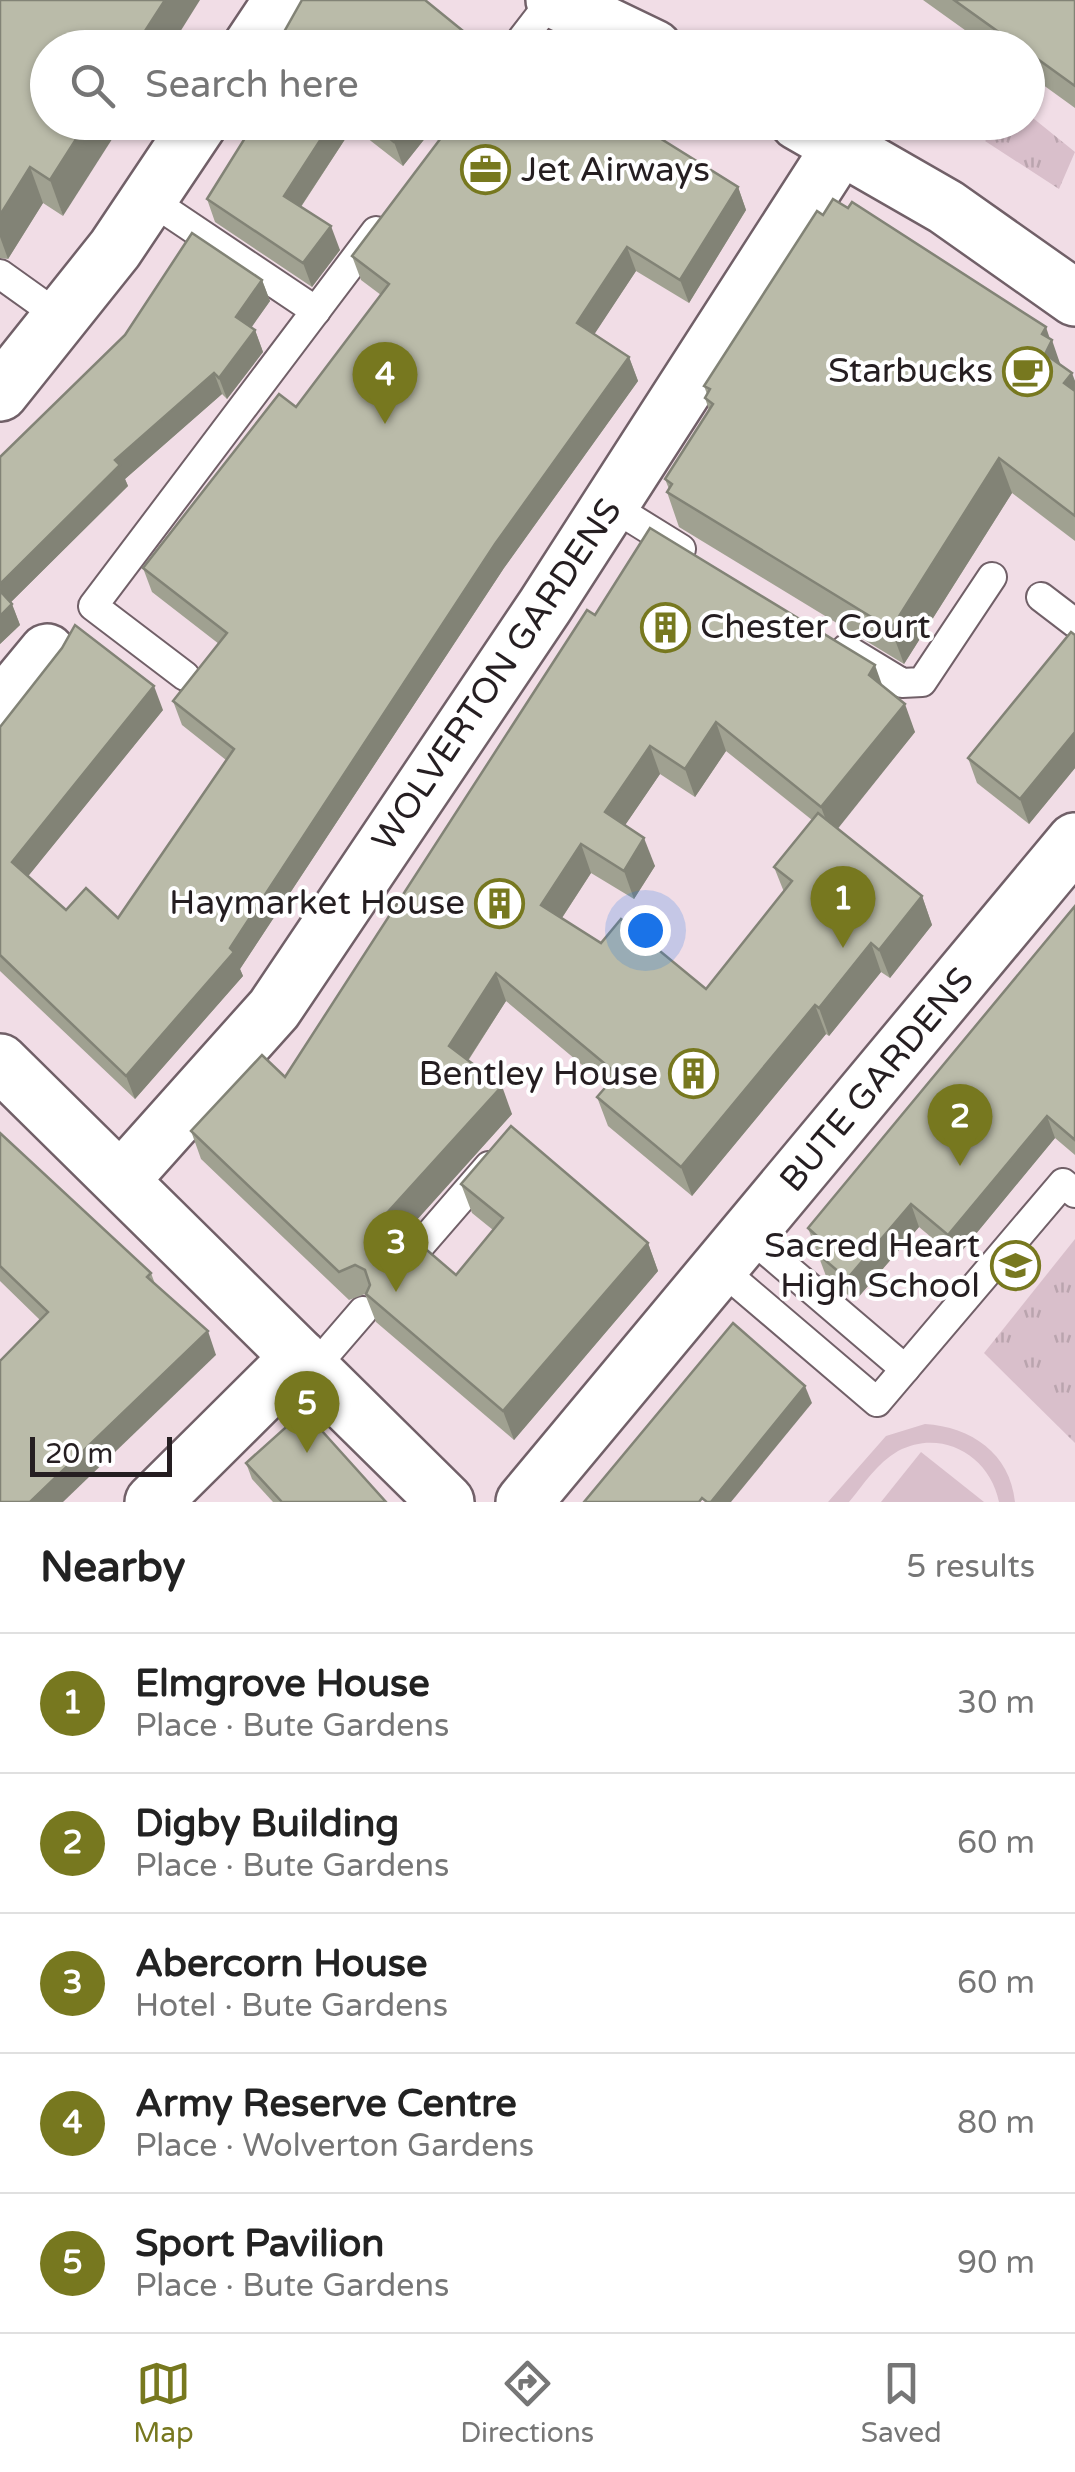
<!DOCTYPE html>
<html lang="en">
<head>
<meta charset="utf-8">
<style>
	body { margin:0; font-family:"Varela Round",sans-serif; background:#f6f6f6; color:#222 }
	.scale { position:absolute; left:30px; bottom:25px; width:142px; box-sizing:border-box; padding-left:10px; border:5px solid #251e21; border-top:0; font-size:28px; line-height:35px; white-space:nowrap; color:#251e21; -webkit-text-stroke:8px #fff; paint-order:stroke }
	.you { position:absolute; left:645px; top:930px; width:35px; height:35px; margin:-25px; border:8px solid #fff; border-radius:50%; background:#1a73e8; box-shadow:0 0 0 15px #1a73e833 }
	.badge { display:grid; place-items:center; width:65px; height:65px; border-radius:50%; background:#77781f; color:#fff; font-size:32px; font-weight:700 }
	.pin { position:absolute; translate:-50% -82px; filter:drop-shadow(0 2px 5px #0008) }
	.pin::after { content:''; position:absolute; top:52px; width:35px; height:30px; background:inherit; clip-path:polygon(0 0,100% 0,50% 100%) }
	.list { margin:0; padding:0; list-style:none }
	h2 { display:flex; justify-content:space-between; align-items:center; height:130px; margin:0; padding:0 40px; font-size:42px }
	h2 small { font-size:32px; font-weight:400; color:#767676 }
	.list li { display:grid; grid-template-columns:65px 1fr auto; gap:30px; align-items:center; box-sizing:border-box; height:140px; padding:0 40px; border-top:2px solid #e0e0e0 }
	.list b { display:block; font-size:38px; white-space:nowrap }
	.list p { margin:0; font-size:32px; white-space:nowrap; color:#767676 }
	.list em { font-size:32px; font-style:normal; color:#767676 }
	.icon { flex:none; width:55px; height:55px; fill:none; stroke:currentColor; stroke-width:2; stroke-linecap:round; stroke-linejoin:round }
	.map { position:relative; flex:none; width:1075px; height:1502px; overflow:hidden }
	.search { position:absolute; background:#fff; box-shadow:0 2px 8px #0004; left:30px; right:30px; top:30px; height:110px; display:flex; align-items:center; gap:25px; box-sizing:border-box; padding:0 35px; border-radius:55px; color:#767676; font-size:38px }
	.sheet { height:830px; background:#fff }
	nav { display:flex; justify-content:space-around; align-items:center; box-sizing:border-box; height:140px; border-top:2px solid #e0e0e0; background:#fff; font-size:28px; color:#767676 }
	nav a { display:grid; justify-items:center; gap:5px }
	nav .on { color:#77781f }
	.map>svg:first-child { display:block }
	.grass { fill:url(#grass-tufts) }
	.green { fill:#d9bfcb }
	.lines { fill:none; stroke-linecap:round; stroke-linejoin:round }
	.service-casing { stroke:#716068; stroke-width:32 }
	.minor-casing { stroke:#716068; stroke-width:60 }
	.primary-casing { stroke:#716068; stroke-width:60 }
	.service { stroke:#fff; stroke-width:28 }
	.minor { stroke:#fff; stroke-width:55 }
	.primary { stroke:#fff; stroke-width:55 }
	.wall { fill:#a0a191; fill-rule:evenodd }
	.shaded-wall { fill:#828376 }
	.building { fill:#babba9; stroke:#828376; stroke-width:2.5 }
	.labels { text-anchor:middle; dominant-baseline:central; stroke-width:8; stroke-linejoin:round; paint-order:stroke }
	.poi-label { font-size:35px; fill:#251e21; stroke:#fff; text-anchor:end }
	.street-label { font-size:35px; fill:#251e21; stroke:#fff }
</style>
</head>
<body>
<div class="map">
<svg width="1075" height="1502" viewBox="0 0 1075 1502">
	<defs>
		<pattern id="grass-tufts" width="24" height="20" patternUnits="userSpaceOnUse" patternTransform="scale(2.5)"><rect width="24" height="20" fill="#d9bfcb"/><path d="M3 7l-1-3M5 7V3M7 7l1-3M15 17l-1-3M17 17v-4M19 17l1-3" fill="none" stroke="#baa4ae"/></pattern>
	</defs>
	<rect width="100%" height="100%" fill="#f1dde6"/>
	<g class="grass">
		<path d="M1028 114 1075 152 1059 189 985 141 1004 123 1028 122Z"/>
		<path d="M1075 1239V1443L984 1353Z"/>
	</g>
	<g class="green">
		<path d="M925 1424C971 1427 1010 1453 1015 1502H999C990 1455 941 1428 898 1451 877 1463 864 1484 849 1502H828L886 1436Z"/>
		<path d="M921 1452 984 1502H881Z"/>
	</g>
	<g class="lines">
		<defs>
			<g id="service">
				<path d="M515 48 552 0"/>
				<path d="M149 199 316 311"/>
				<path d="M0 274 63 319"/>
				<path d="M610 505 681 549"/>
				<path d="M1041 597 1075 623"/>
				<path d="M846 649 902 683 922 682 992 577"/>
				<path d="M185 676 93 606 376 231"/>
				<path d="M411 1256 489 1166"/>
				<path d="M721 1269 877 1402 905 1369 748 1235"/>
				<path d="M313 1369 363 1311"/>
				<path d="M905 1369 1063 1183 1075 1193"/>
			</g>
			<g id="minor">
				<path d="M250 48 282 0"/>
				<path d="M0 393 115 249 200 122"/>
				<path d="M0 709 47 652"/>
				<path d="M0 1062 446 1502"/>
				<path d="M121 1180 274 1009 545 606 841 146"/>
				<path d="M153 1502 299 1357"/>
				<path d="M524 1502 1075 841"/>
			</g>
			<g id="primary">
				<path d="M554 0 654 48"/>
				<path d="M798 122 946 207 1075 298"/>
			</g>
		</defs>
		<use href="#service" class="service-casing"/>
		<use href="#minor" class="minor-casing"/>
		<use href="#primary" class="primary-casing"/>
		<use href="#service" class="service"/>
		<use href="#minor" class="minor"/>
		<use href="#primary" class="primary"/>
	</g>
	<g class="wall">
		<path d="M0 0 63 216 43 203 8 259 0 258Z"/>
		<path d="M923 0H1075V108L1028 74V48H990Z"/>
		<path d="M255 122H438L403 166 353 127 301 207 340 250 312 287 215 222 207 199Z"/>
		<path d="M738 187 746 210 689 303 636 271 594 334 629 357 638 381 504 568 240 969 243 976 135 1099 0 971V727L163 710 28 876 66 910 118 918 226 760 182 725 173 701 219 644 152 592 143 568 296 407 381 295 361 280 352 256Z"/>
		<path d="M262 280 270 301 251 327 255 330 263 352 227 399 222 394 125 479 128 486 11 602 20 625 0 644V457Z"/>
		<path d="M1050 340 1060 364 1075 381V541L1012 493 904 664 679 527 667 492 669 489 665 479 709 410 705 398 707 394 704 386Z"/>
		<path d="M595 615 883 686 915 732 837 828 922 896 932 925 890 978 881 972 829 1036 826 1034 692 1196 608 1126 597 1097 607 1086 506 1001 468 1061 512 1114 396 1243 456 1275 493 1230 472 1213 461 1184 648 1243 658 1271 514 1440 376 1322 365 1294 349 1300 201 1159 191 1131 285 1077ZM726 751 812 820 774 867 784 892 706 989 601 943 562 918 591 873 634 899 655 866 625 825 660 774 695 797Z"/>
		<path d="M1075 635V768L1029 824 977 783 968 758Z"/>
		<path d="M1075 906V1155L1055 1138 956 1258 919 1227 855 1301 826 1276 808 1228Z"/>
		<path d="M0 1133 151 1273 155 1284 216 1355 40 1320 0 1281Z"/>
		<path d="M246 1463 386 1502H273L252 1479Z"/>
	</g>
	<g class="shaded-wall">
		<path d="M165 0H200L170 48H134Z"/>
		<path d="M87 122H123L63 216 50 180Z"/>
		<path d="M332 122H351L353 127 292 220 284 196Z"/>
		<path d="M410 122H438L403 166 394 142Z"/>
		<path d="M30 167 43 203 8 259 0 237V215Z"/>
		<path d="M738 187 746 210 689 303 680 280Z"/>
		<path d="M331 226 340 250 312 287 303 263Z"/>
		<path d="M627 247 636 271 586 347 577 323Z"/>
		<path d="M262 280 270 301 244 338 236 317Z"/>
		<path d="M1046 327 1051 342 1052 340 1064 375 1045 354 1042 334Z"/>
		<path d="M255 330 263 352 227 399 219 378Z"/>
		<path d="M629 357 638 381 504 568 240 969 243 976 135 1099 126 1076 230 948 495 544Z"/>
		<path d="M214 373 222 394 125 479 128 486 4 609 0 598V584L115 460Z"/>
		<path d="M1072 373 1075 381V412L1064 383Z"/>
		<path d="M999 458 1012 493 904 664 891 629Z"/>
		<path d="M12 604 20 625 0 644V616Z"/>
		<path d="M875 665 885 693 869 675Z"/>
		<path d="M154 686 163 710 21 885 12 862Z"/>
		<path d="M905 704 915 732 832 836 821 807Z"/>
		<path d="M716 722 726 751 695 797 685 769Z"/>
		<path d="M1075 732V768L1029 824 1020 799Z"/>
		<path d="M650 746 660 774 615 840 605 812Z"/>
		<path d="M644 838 655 866 634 899 624 871Z"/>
		<path d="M581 844 591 873 552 933 541 905Z"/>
		<path d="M922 896 932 925 890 978 879 950Z"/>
		<path d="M871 943 881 972 829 1036 819 1008Z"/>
		<path d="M496 973 506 1001 459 1074 449 1046Z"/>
		<path d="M815 1005 826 1034 692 1196 681 1167Z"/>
		<path d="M502 1086 512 1114 396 1243 385 1234 386 1214Z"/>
		<path d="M1047 1116 1055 1138 956 1258 948 1235Z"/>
		<path d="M911 1204 919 1227 855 1301 847 1279Z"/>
		<path d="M648 1243 658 1271 514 1440 503 1411Z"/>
		<path d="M208 1331 216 1355 63 1502H30Z"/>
		<path d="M805 1386 812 1403 731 1502H711Z"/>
	</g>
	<g class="building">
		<path d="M0 0H165L134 48H48V122H87L50 180 30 167 0 215Z"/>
		<path d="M302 0H425L484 48H275Z"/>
		<path d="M954 0H1075V86L1028 52V48H1021Z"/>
		<path d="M515 39 527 48H501L505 41Z"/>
		<path d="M255 122H332L284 196 331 226 303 263 207 199Z"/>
		<path d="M369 122H410L394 142Z"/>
		<path d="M453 122H634L738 187 680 280 627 247 577 323 629 357 495 544 230 948 234 952 126 1076 0 955V727L62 648 75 625 154 686 12 862 66 910 86 888 118 918 234 749 173 701 227 633 143 568 279 394 296 407 389 284 352 256Z"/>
		<path d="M833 199 848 208 852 202 1046 327 1042 334 1052 340 1045 354 1072 373 1064 383 1075 391V516L999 458 891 629 667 492 672 484 665 479 713 404 705 398 710 389 704 386 817 211 823 215Z"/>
		<path d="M192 233 262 280 236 317 255 330 219 378 214 373 115 460 120 465 0 584V457L125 335Z"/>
		<path d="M650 528 875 665 869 675 905 704 821 807 716 722 685 769 650 746 605 812 644 838 624 871 581 844 541 905 601 943 621 919 706 989 792 881 774 867 818 813 922 896 879 950 871 943 819 1008 815 1005 681 1167 597 1097 617 1074 496 973 449 1046 502 1086 386 1214 385 1234 398 1245 414 1239 456 1275 503 1218 461 1184 511 1126 648 1243 503 1411 366 1294 370 1285 365 1270 355 1265 339 1272 191 1131 262 1055 285 1077 587 610 595 615Z"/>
		<path d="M0 591 12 604 0 616Z"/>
		<path d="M1071 632 1075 635V732L1020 799 968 758Z"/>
		<path d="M1075 906V1140L1047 1116 948 1235 911 1204 847 1279 818 1254 826 1244 808 1228Z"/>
		<path d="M0 1133 151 1273 147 1277 208 1331 30 1502H0V1361L48 1312 0 1266Z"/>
		<path d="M733 1323 805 1386 711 1502H707L702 1498 699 1502H584Z"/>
		<path d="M304 1411 386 1502H282L246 1463Z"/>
	</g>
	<defs>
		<symbol id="office-ring" viewBox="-11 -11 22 22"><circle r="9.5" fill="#fff" stroke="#77781f" stroke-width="1.5"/><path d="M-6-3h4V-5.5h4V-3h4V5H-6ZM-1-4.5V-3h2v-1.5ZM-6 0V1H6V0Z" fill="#77781f"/></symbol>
		<symbol id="cafe-ring" viewBox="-11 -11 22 22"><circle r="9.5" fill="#fff" stroke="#77781f" stroke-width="1.5"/><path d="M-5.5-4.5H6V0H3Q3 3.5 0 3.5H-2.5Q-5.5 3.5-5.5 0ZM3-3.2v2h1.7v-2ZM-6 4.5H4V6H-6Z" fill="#77781f"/></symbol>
		<symbol id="building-ring" viewBox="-11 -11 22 22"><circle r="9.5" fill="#fff" stroke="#77781f" stroke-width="1.5"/><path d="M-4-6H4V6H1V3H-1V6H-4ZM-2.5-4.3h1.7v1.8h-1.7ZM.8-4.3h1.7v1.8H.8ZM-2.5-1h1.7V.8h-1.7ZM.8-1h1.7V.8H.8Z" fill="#77781f"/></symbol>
		<symbol id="school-ring" viewBox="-11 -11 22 22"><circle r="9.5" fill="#fff" stroke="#77781f" stroke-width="1.5"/><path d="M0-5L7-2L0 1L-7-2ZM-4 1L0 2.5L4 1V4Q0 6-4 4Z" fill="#77781f"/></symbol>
	</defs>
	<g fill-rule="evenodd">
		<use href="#office-ring" x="458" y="142" width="55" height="55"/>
		<use href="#cafe-ring" x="1000" y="344" width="55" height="55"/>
		<use href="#building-ring" x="638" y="600" width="55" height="55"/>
		<use href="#building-ring" x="472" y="876" width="55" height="55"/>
		<use href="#building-ring" x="666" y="1046" width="55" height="55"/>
		<use href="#school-ring" x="988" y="1238" width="55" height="55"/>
	</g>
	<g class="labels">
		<g class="poi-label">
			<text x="521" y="170" text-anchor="start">Jet Airways</text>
			<text x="993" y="371">Starbucks</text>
			<text x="700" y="627" text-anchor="start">Chester Court</text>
			<text x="465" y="903">Haymarket House</text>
			<text x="658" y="1074">Bentley House</text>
			<text x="980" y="1246">Sacred Heart<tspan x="980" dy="40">High School</tspan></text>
		</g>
		<g class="street-label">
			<text transform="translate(497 675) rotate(-56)">WOLVERTON GARDENS</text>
			<text transform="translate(877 1080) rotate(-50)">BUTE GARDENS</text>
		</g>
	</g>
</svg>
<div class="scale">20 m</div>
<div class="you"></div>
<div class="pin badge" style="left:843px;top:948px">1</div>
<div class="pin badge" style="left:960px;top:1166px">2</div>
<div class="pin badge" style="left:396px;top:1292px">3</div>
<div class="pin badge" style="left:385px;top:424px">4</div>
<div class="pin badge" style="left:307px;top:1453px">5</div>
<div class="search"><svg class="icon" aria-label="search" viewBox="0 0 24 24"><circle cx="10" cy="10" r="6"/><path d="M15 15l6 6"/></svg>Search here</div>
</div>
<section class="sheet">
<h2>Nearby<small>5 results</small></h2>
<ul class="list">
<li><span class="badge">1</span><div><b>Elmgrove House</b><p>Place · Bute Gardens</p></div><em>30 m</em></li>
<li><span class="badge">2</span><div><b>Digby Building</b><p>Place · Bute Gardens</p></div><em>60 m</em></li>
<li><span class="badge">3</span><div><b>Abercorn House</b><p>Hotel · Bute Gardens</p></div><em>60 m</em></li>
<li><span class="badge">4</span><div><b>Army Reserve Centre</b><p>Place · Wolverton Gardens</p></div><em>80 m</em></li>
<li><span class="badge">5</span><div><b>Sport Pavilion</b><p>Place · Bute Gardens</p></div><em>90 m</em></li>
</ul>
</section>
<nav>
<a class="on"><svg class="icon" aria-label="map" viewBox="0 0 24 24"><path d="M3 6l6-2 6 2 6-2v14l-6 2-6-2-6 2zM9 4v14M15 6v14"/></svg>Map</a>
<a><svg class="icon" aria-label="directions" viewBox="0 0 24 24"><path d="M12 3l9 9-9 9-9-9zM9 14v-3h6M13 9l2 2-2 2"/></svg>Directions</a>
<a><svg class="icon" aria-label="saved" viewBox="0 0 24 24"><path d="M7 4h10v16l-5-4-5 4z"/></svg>Saved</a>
</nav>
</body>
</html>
